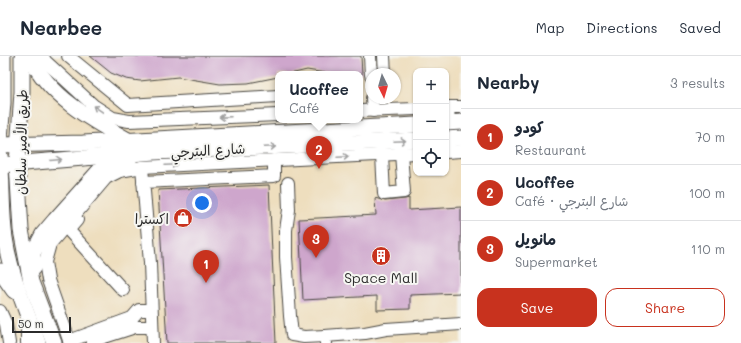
<!DOCTYPE html>
<html lang="en">
<head>
<meta charset="utf-8">
<style>
	body { margin:0; font-family:Mali,"Playpen Sans Arabic",sans-serif; background:#f2f2f3; color:#1f2937 }
	.controls { position:absolute; right:12px; top:12px; display:grid; overflow:hidden; border-radius:8px; box-shadow:0 1px 3px #0004 }
	.controls button { width:36px; height:36px; display:grid; place-items:center; padding:0; border:0; border-bottom:1px solid #e0e1e3; background:#fff; color:#1f2937; font:20px sans-serif }
	.compass { position:absolute; left:365px; top:12px; width:36px; height:36px; border-radius:50%; background:#fff; box-shadow:0 1px 3px #0004; rotate:175deg }
	.scale { position:absolute; left:12px; bottom:10px; width:59px; box-sizing:border-box; padding-left:4px; border:2px solid #2b2b2b; border-top:0; font-size:11px; line-height:14px; white-space:nowrap; color:#2b2b2b; -webkit-text-stroke:3px #f6f6f2; paint-order:stroke }
	.you { position:absolute; left:202px; top:147px; width:14px; height:14px; margin:-10px; border:3px solid #fff; border-radius:50%; background:#1a73e8; box-shadow:0 0 0 6px #1a73e833 }
	.badge { display:grid; place-items:center; width:26px; height:26px; border-radius:50%; background:#c8321e; color:#fff; font-size:13px; font-weight:700 }
	.pin { position:absolute; translate:-50% -33px; filter:drop-shadow(0 1px 2px #0008) }
	.pin::after { content:''; position:absolute; top:21px; width:14px; height:12px; background:inherit; clip-path:polygon(0 0,100% 0,50% 100%) }
	.popup { position:absolute; left:275px; top:15px; width:88px; height:52px; box-sizing:border-box; display:grid; place-content:center; border-radius:8px; background:#fff; filter:drop-shadow(0 1px 3px #0005); font-size:13px; white-space:nowrap; color:#747a83 }
	.popup b { font-size:15px; color:#1f2937 }
	.popup::after { content:''; position:absolute; left:50%; top:100%; margin-left:-8px; border:8px solid transparent; border-top-color:#fff }
	.list { margin:0; padding:0; list-style:none }
	h2 { display:flex; justify-content:space-between; align-items:center; height:52px; margin:0; padding:0 16px; font-size:17px }
	h2 small { font-size:13px; font-weight:400; color:#747a83 }
	.list li { display:grid; grid-template-columns:26px 1fr auto; gap:12px; align-items:center; box-sizing:border-box; height:56px; padding:0 16px; border-top:1px solid #e0e1e3 }
	.list b { display:block; font-size:15px; white-space:nowrap }
	.list p { margin:0; font-size:13px; white-space:nowrap; color:#747a83 }
	.list em { font-size:13px; font-style:normal; color:#747a83 }
	.actions { display:flex; gap:8px; padding:12px 16px }
	.actions a { flex:1; padding:9px 0; border:1px solid #c8321e; border-radius:12px; text-align:center; font-size:14px; color:#c8321e }
	.actions .main { background:#c8321e; color:#fff }
	.icon { flex:none; width:22px; height:22px; fill:none; stroke:currentColor; stroke-width:2; stroke-linecap:round; stroke-linejoin:round }
	.map { position:relative; flex:none; width:461px; height:287px; overflow:hidden }
	header { display:flex; align-items:center; gap:24px; box-sizing:border-box; height:56px; padding:0 20px; background:#fff; border-bottom:1px solid #e0e1e3 }
	header strong { font-size:19px }
	nav { display:flex; gap:22px; margin-inline-start:auto; font-size:14px }
	main { display:flex }
	aside { flex:1; background:#fff }
	.map>svg:first-child { display:block }
	.building { fill:#cea6cc }
	.lines { fill:none; stroke-linecap:round; stroke-linejoin:round }
	.minor-casing { stroke:#484641; stroke-width:14 }
	.major-casing { stroke:#484641; stroke-width:17 }
	.minor { stroke:#fff; stroke-width:12 }
	.major { stroke:#fff; stroke-width:15 }
	.oneway { stroke:#a0a0a0 }
	.labels { text-anchor:middle; dominant-baseline:central; stroke-width:4; stroke-linejoin:round; paint-order:stroke }
	.street-label { font-size:14px; fill:#2b2b2b; stroke:#f6f6f2 }
	.poi-label { font-size:14px; fill:#2b2b2b; stroke:#f6f6f2; text-anchor:end }
</style>
</head>
<body>
<header>
<strong>Nearbee</strong>
<nav><a>Map</a><a>Directions</a><a>Saved</a></nav>
</header>
<main>
<div class="map">
<svg width="461" height="287" viewBox="0 0 461 287">
	<rect width="100%" height="100%" fill="#f6f6f2"/>
	<filter id="ink" filterUnits="userSpaceOnUse"><feTurbulence type="fractalNoise" baseFrequency=".025" numOctaves="2"/><feDisplacementMap in="SourceGraphic" scale="8" xChannelSelector="R" yChannelSelector="G"/><feConvolveMatrix kernelMatrix="1 2 1 2 8 2 1 2 1" color-interpolation-filters="sRGB"/></filter>
	<filter id="wash" filterUnits="userSpaceOnUse"><feTurbulence type="fractalNoise" baseFrequency=".012" numOctaves="4" result="noise"/><feDisplacementMap in="SourceGraphic" scale="16" xChannelSelector="R" yChannelSelector="G"/><feGaussianBlur stdDeviation="0.9" result="paint"/><feColorMatrix in="noise" values="0 0 0 0 0 0 0 0 0 0 0 0 0 0 0 0 0 1.4 0 .05"/><feComposite in="paint" operator="in"/></filter>
	<g filter="url(#wash)">
		<rect width="100%" height="100%" fill="#eedebe"/>
		<g id="blocks">
			<g class="building">
				<path d="M90 0H361L362 18H331L307 14 290 18H278V21L248 27 220 28 178 21 140 25 126 23 111 17Z"/>
				<path d="M269 129 276 287H167L158 134Z"/>
				<path d="M375 142 385 145 405 143 409 142V154L461 151V237L410 239V253L377 254V240L303 244 299 163 376 159Z"/>
			</g>
		</g>
	</g>
	<g filter="url(#ink)">
		<use href="#blocks" fill-opacity="0" stroke="#484641" stroke-width="1"/>
		<g class="lines">
			<defs>
				<g id="minor">
					<path d="M43 0 45 5 93 49 113 62 129 65 278 59"/>
					<path d="M68 0 128 49 278 40"/>
					<path d="M370 0 371 19"/>
					<path d="M384 0 385 18"/>
					<path d="M372 42 373 55"/>
					<path d="M446 51H461"/>
					<path d="M448 51 449 67"/>
					<path d="M360 55 416 53"/>
					<path d="M446 96 461 95"/>
					<path d="M382 99 384 138 404 136 401 98"/>
					<path d="M142 111 150 207 153 287"/>
					<path d="M143 126 274 120V104"/>
					<path d="M288 127 289 154 286 174V201L290 260 292 279 304 281 325 280"/>
					<path d="M77 164 71 171 70 176 123 234"/>
					<path d="M0 255 6 268 9 287"/>
					<path d="M69 285 132 262 139 254H151"/>
					<path d="M92 285 135 271H152"/>
					<path d="M27 287V262"/>
					<path d="M70 287 48 224 45 206 50 188 106 122 120 115 142 111 416 97"/>
					<path d="M326 287 325 280 365 277 386 273 461 268"/>
				</g>
				<g id="major">
					<path d="M22 0V36L17 108 21 174 31 226 54 287"/>
					<path d="M30 0C48 40 91 64 128 84"/>
					<path d="M446 67 461 66"/>
					<path d="M0 83 3 47V0"/>
					<path d="M446 83 461 82"/>
					<path d="M0 89 83 87 416 69"/>
					<path d="M0 99C3 127 1 155 5 182 10 218 26 253 38 287"/>
					<path d="M0 109 155 96 416 84"/>
					<path d="M33 212V197L43 178 55 164 99 115 130 102"/>
					<path d="M0 215 14 235"/>
				</g>
			</defs>
			<use href="#minor" class="minor-casing"/>
			<use href="#major" class="major-casing"/>
			<use href="#minor" class="minor"/>
			<use href="#major" class="major"/>
		</g>
		<defs><path id="oneway-shaft" d="M-6 0H5M1.5-3L5.5 0L1.5 3" fill="none" stroke-width="1.6" stroke-linecap="round" stroke-linejoin="round"/></defs>
		<g class="oneway">
			<use href="#oneway-shaft" transform="translate(98 53) rotate(-146)"/>
			<use href="#oneway-shaft" transform="translate(225 61) rotate(178)"/>
			<use href="#oneway-shaft" transform="translate(400 85) rotate(-3)"/>
			<use href="#oneway-shaft" transform="translate(270 91) rotate(-3)"/>
			<use href="#oneway-shaft" transform="translate(343 101) rotate(-3)"/>
			<use href="#oneway-shaft" transform="translate(56 104) rotate(-5)"/>
			<use href="#oneway-shaft" transform="translate(171 109) rotate(-3)"/>
		</g>
	</g>
	<defs>
		<symbol id="shop-disc" viewBox="-11 -11 22 22"><circle r="9.5" fill="#c8321e" stroke="#f6f6f2"/><path d="M-5-2.5h2.3a2.7 3.5 0 0 1 5.4 0H5L5.5 6h-11ZM-1.5-2.5h3a1.5 2.3 0 0 0-3 0Z" fill="#fff"/></symbol>
		<symbol id="building-disc" viewBox="-11 -11 22 22"><circle r="9.5" fill="#c8321e" stroke="#f6f6f2"/><path d="M-4-6H4V6H1V3H-1V6H-4ZM-2.5-4.3h1.7v1.8h-1.7ZM.8-4.3h1.7v1.8H.8ZM-2.5-1h1.7V.8h-1.7ZM.8-1h1.7V.8H.8Z" fill="#fff"/></symbol>
	</defs>
	<g fill-rule="evenodd">
		<use href="#shop-disc" x="172" y="151" width="22" height="22"/>
		<use href="#building-disc" x="370" y="189" width="22" height="22"/>
	</g>
	<g class="labels">
		<g class="street-label">
			<text transform="translate(21 86) rotate(-89)">طريق الأمير سلطان</text>
			<text transform="translate(208 94) rotate(-3)">شارع البترجي</text>
		</g>
		<g class="poi-label">
			<text x="169" y="162">اكسترا</text>
			<text x="381" y="221" text-anchor="middle">Space Mall</text>
		</g>
	</g>
</svg>
<div class="controls">
<button>+</button>
<button>−</button>
<button><svg class="icon" aria-label="locate" viewBox="0 0 24 24"><circle cx="12" cy="12" r="6"/><path d="M12 2v4M12 18v4M2 12h4M18 12h4"/></svg></button>
</div>
<svg class="compass" viewBox="-18 -18 36 36"><path d="M0-13l5 13h-10z" fill="#e53935"/><path d="M0 13l5-13h-10z" fill="#747a83"/></svg>
<div class="scale">50 m</div>
<div class="you"></div>
<div class="pin badge" style="left:206px;top:227px">1</div>
<div class="pin badge" style="left:319px;top:113px">2</div>
<div class="popup"><b>Ucoffee</b>Café</div>
<div class="pin badge" style="left:316px;top:202px">3</div>
</div>
<aside>
<h2>Nearby<small>3 results</small></h2>
<ul class="list">
<li><span class="badge">1</span><div><b>كودو</b><p>Restaurant</p></div><em>70 m</em></li>
<li><span class="badge">2</span><div><b>Ucoffee</b><p>Café · شارع البترجي</p></div><em>100 m</em></li>
<li><span class="badge">3</span><div><b>مانويل</b><p>Supermarket</p></div><em>110 m</em></li>
</ul>
<div class="actions"><a class="main">Save</a><a>Share</a></div>
</aside>
</main>
</body>
</html>
